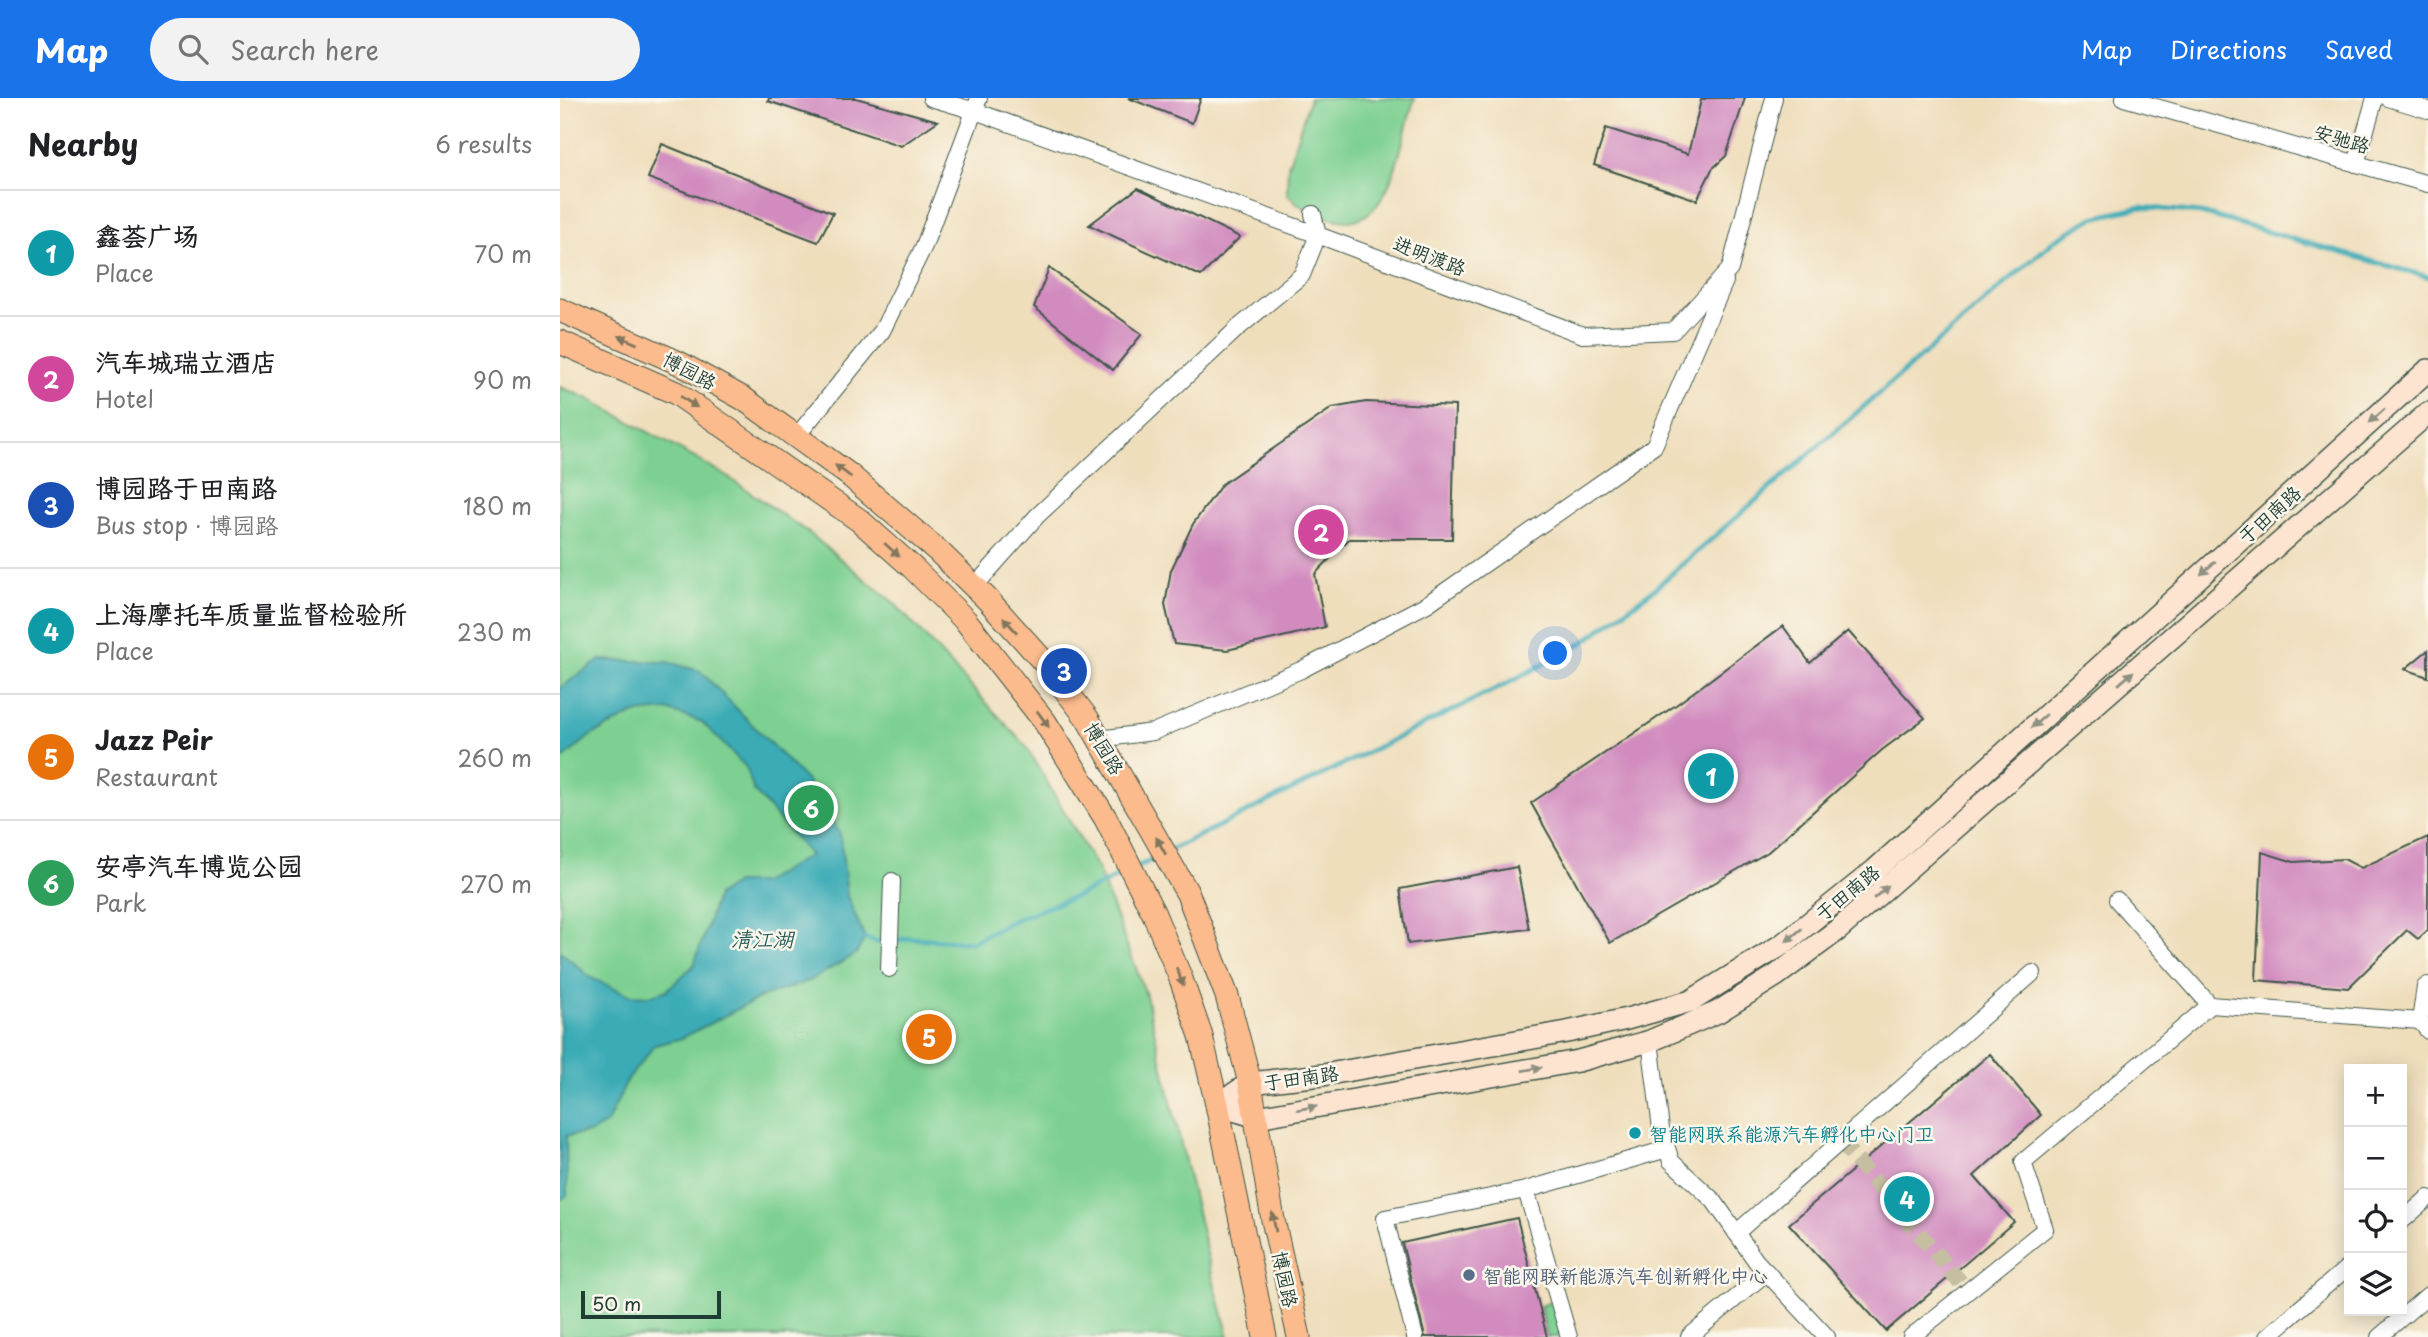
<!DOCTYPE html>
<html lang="en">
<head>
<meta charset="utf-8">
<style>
	body { margin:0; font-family:"Playpen Sans","LXGW WenKai TC",sans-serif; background:#f2f2f2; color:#202124 }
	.controls { position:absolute; right:21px; bottom:21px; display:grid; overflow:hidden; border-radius:0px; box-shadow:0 4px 18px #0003 }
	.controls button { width:63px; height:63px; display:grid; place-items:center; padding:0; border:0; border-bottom:2px solid #e0e0e0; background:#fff; color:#202124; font:35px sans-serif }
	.scale { position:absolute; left:21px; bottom:18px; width:140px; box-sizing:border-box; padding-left:7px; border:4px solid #1f3d34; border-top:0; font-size:19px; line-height:24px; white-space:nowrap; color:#1f3d34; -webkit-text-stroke:5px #fbf7ec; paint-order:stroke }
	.you { position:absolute; left:996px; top:556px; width:24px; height:24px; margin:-18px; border:5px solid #fff; border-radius:50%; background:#1a73e8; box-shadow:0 0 0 10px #1a73e833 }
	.badge { display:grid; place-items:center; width:46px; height:46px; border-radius:50%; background:#1a73e8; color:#fff; font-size:23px; font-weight:700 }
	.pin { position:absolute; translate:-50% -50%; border:4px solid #fff; box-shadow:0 2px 7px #0006 }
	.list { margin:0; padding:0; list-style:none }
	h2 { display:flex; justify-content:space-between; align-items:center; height:91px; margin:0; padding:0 28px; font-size:30px }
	h2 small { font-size:23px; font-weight:400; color:#757577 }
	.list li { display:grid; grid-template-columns:46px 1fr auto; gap:21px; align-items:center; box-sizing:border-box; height:126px; padding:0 28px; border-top:2px solid #e0e0e0 }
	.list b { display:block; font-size:26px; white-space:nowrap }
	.list p { margin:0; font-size:23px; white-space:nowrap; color:#757577 }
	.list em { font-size:23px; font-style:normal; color:#757577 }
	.icon { flex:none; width:38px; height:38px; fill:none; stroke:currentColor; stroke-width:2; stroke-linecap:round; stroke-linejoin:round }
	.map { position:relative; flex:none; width:1868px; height:1239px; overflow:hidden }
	header { display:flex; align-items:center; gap:42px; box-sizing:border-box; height:98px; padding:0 35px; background:#1a73e8; color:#fff }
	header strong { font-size:33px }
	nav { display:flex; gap:38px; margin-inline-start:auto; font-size:24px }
	.search { width:490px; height:63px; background:#f2f2f2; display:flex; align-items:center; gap:18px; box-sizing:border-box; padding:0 24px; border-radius:38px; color:#757577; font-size:26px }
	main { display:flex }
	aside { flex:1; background:#fff }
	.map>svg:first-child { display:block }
	.green { fill:#7dd092; stroke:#4e8663; stroke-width:2 }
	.water { fill:#3aabb6; stroke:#2c7475; stroke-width:2 }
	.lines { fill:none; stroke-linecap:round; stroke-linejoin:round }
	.stream { stroke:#3aabb6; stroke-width:5 }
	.building { fill:#d18bbf }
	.street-tunnel { stroke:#c5bea1; stroke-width:16; stroke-dasharray:16 8; stroke-linecap:butt }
	.street-casing { stroke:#3e5548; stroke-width:18 }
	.secondary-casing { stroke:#3e5548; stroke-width:24 }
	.primary-casing { stroke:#3e5548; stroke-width:25 }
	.street { stroke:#fff; stroke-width:16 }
	.secondary { stroke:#fde4d1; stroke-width:21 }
	.primary { stroke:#fbbb8c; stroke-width:23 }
	.oneway { fill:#82765c }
	.oneway2 { fill:#8e9082 }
	.culture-dot { fill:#0f9aa8; stroke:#fbf7ec; stroke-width:2.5 }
	.service-dot { fill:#5c6f8a; stroke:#fbf7ec; stroke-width:2.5 }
	.labels { text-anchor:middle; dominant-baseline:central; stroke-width:5; stroke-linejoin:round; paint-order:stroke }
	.street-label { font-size:19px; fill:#1f3d34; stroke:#fbf7ec }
	.culture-label { font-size:19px; fill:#0d838f; stroke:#fbf7ec; text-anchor:start }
	.service-label { font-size:19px; fill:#4e5e75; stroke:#fbf7ec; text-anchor:start }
	.water-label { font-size:21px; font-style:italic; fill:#275e5b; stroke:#fbf7ec }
</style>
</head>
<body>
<header>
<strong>Map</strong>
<div class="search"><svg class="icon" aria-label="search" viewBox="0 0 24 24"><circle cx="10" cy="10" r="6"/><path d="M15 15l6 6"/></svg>Search here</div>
<nav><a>Map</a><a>Directions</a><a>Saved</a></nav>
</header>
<main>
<aside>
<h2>Nearby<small>6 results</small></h2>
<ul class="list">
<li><span class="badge" style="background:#0f9aa8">1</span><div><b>鑫荟广场</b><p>Place</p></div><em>70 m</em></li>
<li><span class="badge" style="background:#d1479c">2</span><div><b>汽车城瑞立酒店</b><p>Hotel</p></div><em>90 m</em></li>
<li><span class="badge" style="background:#1a4fb4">3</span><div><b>博园路于田南路</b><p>Bus stop · 博园路</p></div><em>180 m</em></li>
<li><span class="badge" style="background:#0f9aa8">4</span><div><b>上海摩托车质量监督检验所</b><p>Place</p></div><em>230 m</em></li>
<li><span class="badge" style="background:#e8710a">5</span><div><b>Jazz Peir</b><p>Restaurant</p></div><em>260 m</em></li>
<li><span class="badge" style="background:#2e9e5b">6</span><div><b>安亭汽车博览公园</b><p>Park</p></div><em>270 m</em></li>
</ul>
</aside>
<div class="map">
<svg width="1868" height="1239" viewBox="0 0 1868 1239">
	<rect width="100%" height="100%" fill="#fbf7ec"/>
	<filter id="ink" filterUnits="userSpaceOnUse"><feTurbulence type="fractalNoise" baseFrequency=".0143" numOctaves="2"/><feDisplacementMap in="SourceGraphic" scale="14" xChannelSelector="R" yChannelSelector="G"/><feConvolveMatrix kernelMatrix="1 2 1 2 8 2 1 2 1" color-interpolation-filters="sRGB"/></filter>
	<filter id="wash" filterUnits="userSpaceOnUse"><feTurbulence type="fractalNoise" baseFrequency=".00686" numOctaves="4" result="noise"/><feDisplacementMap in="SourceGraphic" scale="28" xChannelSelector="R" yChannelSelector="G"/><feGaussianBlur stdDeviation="1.57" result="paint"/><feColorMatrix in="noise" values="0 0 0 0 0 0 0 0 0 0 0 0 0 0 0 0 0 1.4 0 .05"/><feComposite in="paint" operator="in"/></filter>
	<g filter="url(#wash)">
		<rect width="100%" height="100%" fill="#efdebc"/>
		<g class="green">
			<path d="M750 0H855C840 38 834 137 774 121 754 116 741 111 727 96L728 68Z"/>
			<path d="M0 289 29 301 165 377 249 435 334 505 466 648 538 772 585 894 652 1177 669 1239H0Z"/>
			<path d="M994 1203 1003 1239H987L980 1208Z"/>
		</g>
		<path class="water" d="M40 562 107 564 140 573 247 683 280 736 287 798 305 840 296 856 249 883 201 899 122 940 95 947 68 981 47 1025 30 1035 6 1038 7 1097 0 1103V853L31 880 70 897 89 898 107 892 134 867 157 798 176 785H202L250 757 194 693 186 669 142 624 107 612 75 615 30 638 4 660 0 659V590Z"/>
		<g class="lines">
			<g class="stream">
				<path d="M608 753 950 584 1021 546 1093 492 1495 142 1533 120 1581 109 1641 115 1868 179"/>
				<path d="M577 769 600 758"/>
				<path d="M305 840 320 845 350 840 412 844 456 821 520 797 565 775"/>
			</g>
		</g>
		<g id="blocks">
			<g class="building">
				<path d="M209 0H296L378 23 341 48 208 3Z"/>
				<path d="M568 0H641L632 25Z"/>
				<path d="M1147 0H1185L1166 58 1152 71 1137 102 1034 67 1046 30 1128 56 1141 2Z"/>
				<path d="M102 46 273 115 258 144 88 80Z"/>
				<path d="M578 90 680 139 641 178 529 127Z"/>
				<path d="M489 170 582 236 553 272 474 209Z"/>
				<path d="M806 304 895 308 892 441H789L755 476 765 529 667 552 614 546 605 507 611 472 633 426 662 386 772 310Z"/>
				<path d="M1223 528 1250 565 1288 533 1365 620 1322 652 1208 754 1050 845 971 705 1116 607Z"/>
				<path d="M1868 552V579L1845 571Z"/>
				<path d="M1868 739V832L1858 841 1847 832 1788 890 1696 882 1702 754 1734 764 1784 761 1801 770Z"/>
				<path d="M957 769 969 831 848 846 840 791Z"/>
				<path d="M1430 956 1481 1017 1414 1078 1454 1124 1326 1233 1229 1126Z"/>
				<path d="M957 1120 987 1239H865L842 1145Z"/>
			</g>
		</g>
	</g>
	<g filter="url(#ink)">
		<use href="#blocks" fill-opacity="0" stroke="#3e5548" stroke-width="2"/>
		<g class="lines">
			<path class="street-tunnel" d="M1281 1044 1408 1193"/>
			<defs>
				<g id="street">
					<path d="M371 0 415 13 758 137 1023 237 1113 233 1170 171 1214 0"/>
					<path d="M1564 0 1868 86"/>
					<path d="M1828 0 1868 12"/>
					<path d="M1796 66 1815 0"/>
					<path d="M236 339 322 233 364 148 419 0"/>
					<path d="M414 489 477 418 678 230 742 177 758 137 753 116"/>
					<path d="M539 641 593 634 741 572 867 506 1094 348 1165 183"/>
					<path d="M1557 802 1650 907 1860 923 1868 933"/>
					<path d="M329 871 332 783"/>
					<path d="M1860 923 1865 889 1868 887"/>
					<path d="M1090 943 1101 1031 1111 1063 1154 1103 1196 1163 1267 1239"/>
					<path d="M1842 1123 1868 1100"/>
					<path d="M1176 1135 1473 875"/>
					<path d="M855 1239 825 1120 966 1092"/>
					<path d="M1009 1239 966 1092 1107 1051"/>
					<path d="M1129 1239 1207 1174"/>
					<path d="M1351 1239 1485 1131 1463 1064 1650 907"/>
					<path d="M1707 1239 1789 1168"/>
					<path d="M1819 1239 1868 1197"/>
				</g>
				<g id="secondary">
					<path d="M657 1007 690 985 763 977 1007 934 1067 921 1131 903 1223 846 1315 772 1868 272"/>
					<path d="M657 1007 697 1019 1018 963 1090 943 1158 914 1217 877 1279 831 1868 315"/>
				</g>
				<g id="primary">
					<path d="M0 212 119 265 184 301 288 376 378 453 429 503 485 565 527 620 628 796 667 898 690 985 713 1122 739 1239"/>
					<path d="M0 244 116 295 299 422 353 470 406 523 485 624 546 721 594 816 621 881 641 938 657 1007 705 1239"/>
				</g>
			</defs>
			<use href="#street" class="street-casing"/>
			<use href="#secondary" class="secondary-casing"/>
			<use href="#primary" class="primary-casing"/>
			<use href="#street" class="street"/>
			<use href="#secondary" class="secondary"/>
			<use href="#primary" class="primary"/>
		</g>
		<defs><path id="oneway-solid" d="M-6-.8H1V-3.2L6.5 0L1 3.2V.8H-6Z" transform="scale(1.75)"/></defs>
		<g class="oneway">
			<use href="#oneway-solid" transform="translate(68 242) rotate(-156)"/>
			<use href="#oneway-solid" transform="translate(129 304) rotate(33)"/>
			<use href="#oneway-solid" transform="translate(283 373) rotate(-143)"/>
			<use href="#oneway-solid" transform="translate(332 452) rotate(42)"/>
			<use href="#oneway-solid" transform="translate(450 527) rotate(-132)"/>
			<use href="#oneway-solid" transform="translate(483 621) rotate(54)"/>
			<use href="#oneway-solid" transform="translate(601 748) rotate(-119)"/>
			<use href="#oneway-solid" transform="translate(620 879) rotate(69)"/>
			<use href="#oneway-solid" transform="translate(714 1124) rotate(-101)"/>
		</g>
		<g class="oneway2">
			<use href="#oneway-solid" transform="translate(1817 318) rotate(138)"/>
			<use href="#oneway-solid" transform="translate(1648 470) rotate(138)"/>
			<use href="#oneway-solid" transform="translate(1566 580) rotate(-41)"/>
			<use href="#oneway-solid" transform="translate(1479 623) rotate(138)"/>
			<use href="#oneway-solid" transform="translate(1321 794) rotate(-41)"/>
			<use href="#oneway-solid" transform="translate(1234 837) rotate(141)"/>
			<use href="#oneway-solid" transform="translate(972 971) rotate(-10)"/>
			<use href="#oneway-solid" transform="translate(747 1010) rotate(-10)"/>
		</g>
	</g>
	<circle class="culture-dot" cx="1075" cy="1035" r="7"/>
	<circle class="service-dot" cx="909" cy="1177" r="7"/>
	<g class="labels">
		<g class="street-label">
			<text transform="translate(1782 40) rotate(16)">安驰路</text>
			<text transform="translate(870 157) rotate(21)">进明渡路</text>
			<text transform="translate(130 272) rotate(28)">博园路</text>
			<text transform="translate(1709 416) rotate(-42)">于田南路</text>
			<text transform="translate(545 650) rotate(59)">博园路</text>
			<text transform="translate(1287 794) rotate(-39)">于田南路</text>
			<text transform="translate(741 979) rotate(-8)">于田南路</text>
			<text transform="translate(726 1181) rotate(78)">博园路</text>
		</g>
		<g class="culture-label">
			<text x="1089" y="1035">智能网联系能源汽车孵化中心门卫</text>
		</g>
		<g class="service-label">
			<text x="923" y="1177">智能网联新能源汽车创新孵化中心</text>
		</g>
		<g class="water-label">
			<text x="202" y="840">清江湖</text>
		</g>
	</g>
</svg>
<div class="controls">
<button>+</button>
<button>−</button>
<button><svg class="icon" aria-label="locate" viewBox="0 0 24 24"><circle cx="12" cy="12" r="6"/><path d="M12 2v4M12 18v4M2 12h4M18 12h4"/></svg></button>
<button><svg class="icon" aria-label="layers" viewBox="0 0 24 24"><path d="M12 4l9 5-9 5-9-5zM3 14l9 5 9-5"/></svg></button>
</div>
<div class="scale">50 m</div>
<div class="you"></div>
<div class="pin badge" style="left:1151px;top:678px;background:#0f9aa8">1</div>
<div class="pin badge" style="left:761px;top:434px;background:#d1479c">2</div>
<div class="pin badge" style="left:504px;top:573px;background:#1a4fb4">3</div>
<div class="pin badge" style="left:1347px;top:1101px;background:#0f9aa8">4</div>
<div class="pin badge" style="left:369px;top:939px;background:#e8710a">5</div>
<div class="pin badge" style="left:251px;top:710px;background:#2e9e5b">6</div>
</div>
</main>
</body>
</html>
